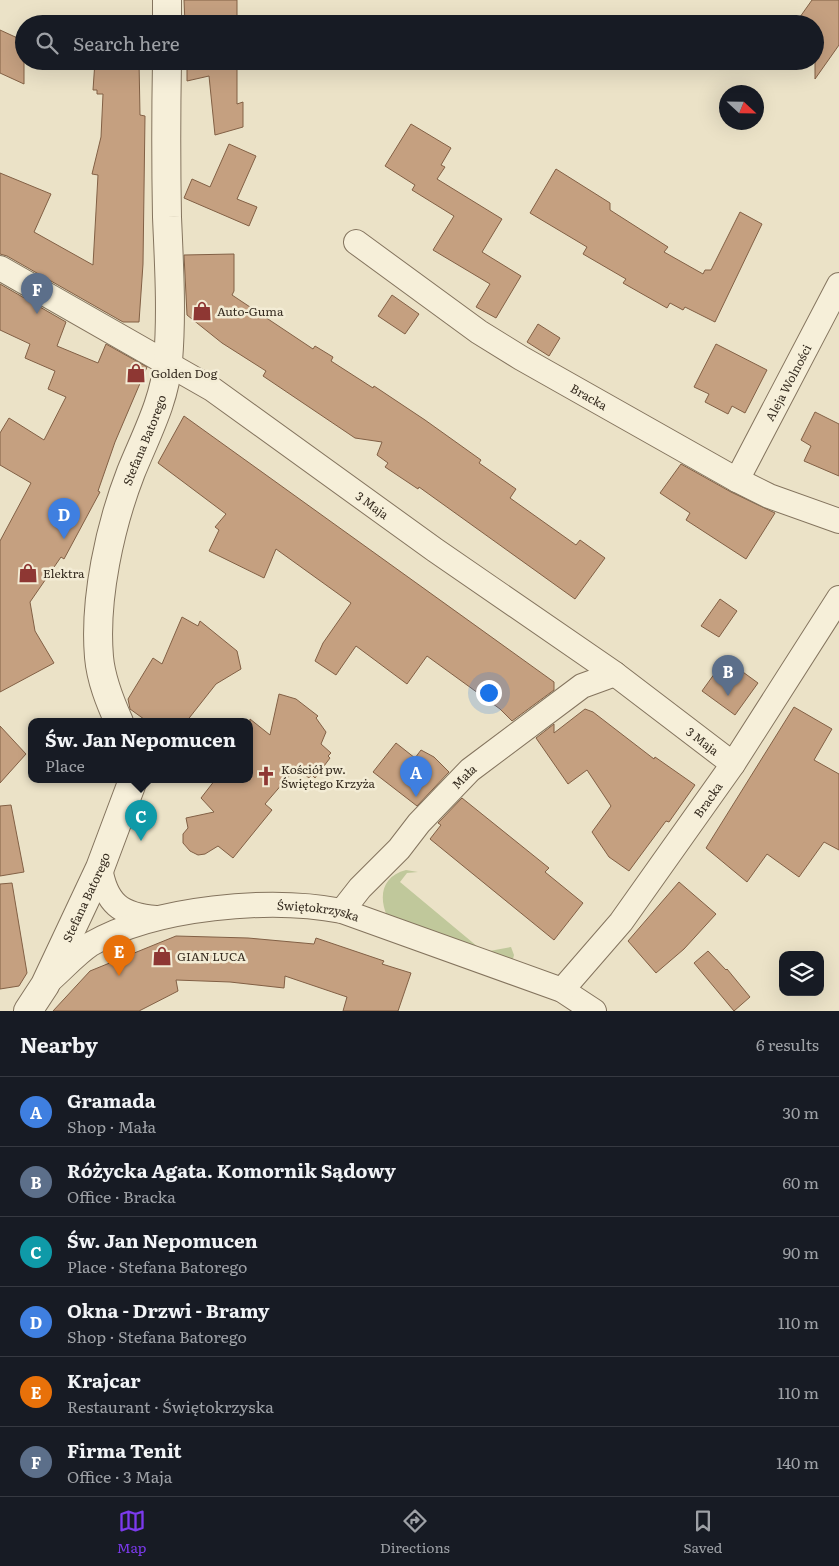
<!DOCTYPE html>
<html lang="en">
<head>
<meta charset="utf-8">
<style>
	body { margin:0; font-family:Literata,serif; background:#242831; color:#f1f3f6 }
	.controls { position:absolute; right:15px; bottom:15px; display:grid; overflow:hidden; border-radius:10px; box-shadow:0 5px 20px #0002 }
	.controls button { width:45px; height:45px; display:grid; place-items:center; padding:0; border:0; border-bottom:1px solid #363941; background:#171b24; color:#f1f3f6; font:25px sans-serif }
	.compass { position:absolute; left:719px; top:85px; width:45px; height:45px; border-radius:50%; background:#171b24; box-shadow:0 5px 20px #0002; rotate:112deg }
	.you { position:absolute; left:488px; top:692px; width:18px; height:18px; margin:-12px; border:4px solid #fff; border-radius:50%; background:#1a73e8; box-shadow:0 0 0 8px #1a73e833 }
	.badge { display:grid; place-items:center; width:32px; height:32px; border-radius:50%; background:#7c3aed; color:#fff; font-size:16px; font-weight:700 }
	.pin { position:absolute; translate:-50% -41px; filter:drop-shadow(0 1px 2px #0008) }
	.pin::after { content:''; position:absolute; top:26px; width:18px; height:15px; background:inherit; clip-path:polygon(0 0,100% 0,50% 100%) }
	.popup { position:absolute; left:28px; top:718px; width:225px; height:65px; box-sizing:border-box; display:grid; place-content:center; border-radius:10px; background:#171b24; filter:drop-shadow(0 1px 4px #0005); font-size:16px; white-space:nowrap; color:#9ea1a6 }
	.popup b { font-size:19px; color:#f1f3f6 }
	.popup::after { content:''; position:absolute; left:50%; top:100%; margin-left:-10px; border:10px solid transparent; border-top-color:#171b24 }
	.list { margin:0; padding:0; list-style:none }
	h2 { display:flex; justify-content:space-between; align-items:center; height:65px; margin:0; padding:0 20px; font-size:21px }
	h2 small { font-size:16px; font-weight:400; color:#9ea1a6 }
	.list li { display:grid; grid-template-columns:32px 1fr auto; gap:15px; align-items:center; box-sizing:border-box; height:70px; padding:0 20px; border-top:1px solid #363941 }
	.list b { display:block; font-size:19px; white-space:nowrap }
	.list p { margin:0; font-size:16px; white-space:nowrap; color:#9ea1a6 }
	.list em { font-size:16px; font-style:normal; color:#9ea1a6 }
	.icon { flex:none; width:28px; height:28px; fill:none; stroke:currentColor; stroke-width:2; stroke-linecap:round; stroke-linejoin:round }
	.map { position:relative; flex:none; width:839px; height:1011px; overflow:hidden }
	.search { position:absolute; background:#171b24; box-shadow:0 5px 20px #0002; left:15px; right:15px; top:15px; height:55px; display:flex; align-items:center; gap:12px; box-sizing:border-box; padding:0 18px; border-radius:28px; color:#9ea1a6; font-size:19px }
	.sheet { height:485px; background:#171b24 }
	nav { display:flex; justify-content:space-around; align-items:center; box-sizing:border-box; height:70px; border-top:1px solid #363941; background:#171b24; font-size:14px; color:#9ea1a6 }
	nav a { display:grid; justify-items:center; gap:2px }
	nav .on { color:#7c3aed }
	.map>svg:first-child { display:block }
	.green { fill:#c0c89b }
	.building { fill:#c5a080; stroke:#826045 }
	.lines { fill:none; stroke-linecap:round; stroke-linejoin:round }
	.minor-casing { stroke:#84745e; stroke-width:26 }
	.tertiary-casing { stroke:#84745e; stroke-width:30 }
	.minor { stroke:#f6efd9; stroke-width:24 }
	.tertiary { stroke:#f6efd9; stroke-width:28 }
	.labels { text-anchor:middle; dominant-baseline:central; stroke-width:5; stroke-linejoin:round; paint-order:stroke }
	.poi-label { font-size:12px; fill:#362c20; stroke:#f3ecd5; text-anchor:start }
	.street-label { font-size:12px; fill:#362c20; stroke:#f3ecd5 }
</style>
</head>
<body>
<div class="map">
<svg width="839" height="1011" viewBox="0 0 839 1011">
	<rect width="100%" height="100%" fill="#ebe2c7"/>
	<path class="green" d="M406 870 418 872 407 873 400 882 484 952 511 947 514 955 513 959 507 961 387 916C378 895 383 876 406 870Z"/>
	<g class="building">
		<path d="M184 0H237V24H185Z"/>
		<path d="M812 0H839V45L815 79V24H795Z"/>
		<path d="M101 19 139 21V24H101Z"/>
		<path d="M0 30 24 41V84L0 73Z"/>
		<path d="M95 61H139L140 115 145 116 143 264 139 322H123L7 256 0 254V173L51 194 34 232 93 265 98 175 92 174 101 137 103 94H97V90H93Z"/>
		<path d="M187 61H237V104L243 102V127L215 135 209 76 187 81Z"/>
		<path d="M411 124 451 148 441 165 445 167 437 179 502 219 482 252 521 276 496 318 476 307 490 284 433 250 454 216 412 190 415 185 385 166Z"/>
		<path d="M229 144 256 156 237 199 257 207 249 226 184 198 192 179 210 187Z"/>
		<path d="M556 169 610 203V210L668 247 664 252 703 274 705 270H711L740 212 762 224 715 322 685 307 683 310 670 303 667 308 623 283 626 279 583 254 587 247 530 213Z"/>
		<path d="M234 254V291L232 295 313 349 315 346 333 357 331 361 373 388 374 386 425 420 481 460 479 463 516 489 510 498 576 545 580 540 605 558 575 599 419 487 418 489 385 467 388 463 377 455 382 442 355 438 263 376 266 371 222 343 187 315 184 255Z"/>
		<path d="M0 284 66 322 57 346 98 363 106 344 147 367 115 442 98 491 100 492 64 559 61 557 30 602 35 631 54 663 0 692V541L31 483 0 465V433L9 418 44 440 66 397 48 389 55 371 25 358 30 344 0 330Z"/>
		<path d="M392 295 419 314 405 334 378 316Z"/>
		<path d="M538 324 560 338 549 356 527 342Z"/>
		<path d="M716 344 767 370 745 413 732 406 728 414 705 402 709 394 694 387Z"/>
		<path d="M815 412 839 424V476L804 461 811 446 801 440Z"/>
		<path d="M184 416 554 682V690L512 721 500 709 427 656 407 684 356 646 336 675 315 661 323 643 351 603 276 549 264 578 209 551 219 530 215 527 226 514 158 463Z"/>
		<path d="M681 464 731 492 775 513 746 559 686 520 690 513 660 493Z"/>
		<path d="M720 599 737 611 719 637 701 626Z"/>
		<path d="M182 617 198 626 200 621 237 651 241 669 216 684 186 722H148L130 709 128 699 153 658 162 664Z"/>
		<path d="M725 659 758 683 735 715 702 691Z"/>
		<path d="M279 694 296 699 318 716 316 718 326 732 321 744 331 753 328 756 330 758 315 778 312 775 309 778 296 768 265 804 272 810 233 858 218 846 205 854 198 855 190 851 183 843V834L188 828 186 818 214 812 201 798 215 780H250V719L270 735Z"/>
		<path d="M794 707 832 729 814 760 839 774V850L824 842 799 877 767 854 747 882 706 848Z"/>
		<path d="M585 709 593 712 654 759 655 757 695 785 669 822 666 821 629 871 609 857 592 832 611 806 587 770 568 784 536 738 554 724V733Z"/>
		<path d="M0 726 26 754 0 783Z"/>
		<path d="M396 743 415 758 421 750 434 757 449 772 417 806 373 772Z"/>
		<path d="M462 798 549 868 545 872 583 903 554 940 430 839 441 825 438 823Z"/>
		<path d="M11 805 24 872 0 876V806Z"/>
		<path d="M679 882 716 914 684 949 656 973 628 941Z"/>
		<path d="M12 883 27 973 19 986 0 989V884Z"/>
		<path d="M176 936 248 938 314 944 316 938 384 961 382 964 411 973 398 1011H343L347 997 285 976 284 988 230 982 176 980 178 991 139 1011H53L90 971Z"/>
		<path d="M708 951 726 970 727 969 750 997 734 1011 694 963Z"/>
	</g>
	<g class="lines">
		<defs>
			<g id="minor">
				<path id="s1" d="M356 242 479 332 521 358 737 480 769 496 839 521"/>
				<path id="s2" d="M0 268 212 389 435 550 615 674 733 764"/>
				<path id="s3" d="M737 480 839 285"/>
				<path d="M100 868C106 903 120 915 156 918"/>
				<path id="s4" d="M342 911 360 888 399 849 419 823 470 770 582 686 615 674"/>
				<path id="s5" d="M48 982C62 970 76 954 91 944 155 907 270 897 342 911L562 990 594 1011"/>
				<path id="s6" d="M562 990 621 922 733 764 839 598"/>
			</g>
			<g id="tertiary">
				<path d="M167 0V24"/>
				<path id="s7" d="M119 722C110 702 101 680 99 657 94 599 110 526 131 472 146 435 165 400 168 361 172 313 169 264 167 217 166 165 166 113 167 61"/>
				<path id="s8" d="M28 1011 45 985 100 868 133 780"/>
			</g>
		</defs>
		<use href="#minor" class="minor-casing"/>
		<use href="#tertiary" class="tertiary-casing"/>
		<use href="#minor" class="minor"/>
		<use href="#tertiary" class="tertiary"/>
	</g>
	<defs>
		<symbol id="shop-bare" viewBox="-9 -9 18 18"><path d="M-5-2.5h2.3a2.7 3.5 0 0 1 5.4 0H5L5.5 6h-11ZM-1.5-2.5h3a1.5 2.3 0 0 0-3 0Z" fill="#8e3733" stroke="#f3ecd5" stroke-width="2.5" paint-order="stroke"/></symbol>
		<symbol id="church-bare" viewBox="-9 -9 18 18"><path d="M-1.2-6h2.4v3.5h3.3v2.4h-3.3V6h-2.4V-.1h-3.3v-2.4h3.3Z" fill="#8e3733" stroke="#f3ecd5" stroke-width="2.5" paint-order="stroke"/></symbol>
	</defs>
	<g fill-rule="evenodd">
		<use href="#shop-bare" x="188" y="297" width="28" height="28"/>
		<use href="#shop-bare" x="122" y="359" width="28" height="28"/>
		<use href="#shop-bare" x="14" y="559" width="28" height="28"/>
		<use href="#church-bare" x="252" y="762" width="28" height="28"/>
		<use href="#shop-bare" x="148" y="942" width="28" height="28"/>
	</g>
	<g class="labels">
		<g class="poi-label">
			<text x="217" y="311">Auto-Guma</text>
			<text x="151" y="373">Golden Dog</text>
			<text x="43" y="573">Elektra</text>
			<text x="281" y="769">Kościół pw.<tspan x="281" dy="14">Świętego Krzyża</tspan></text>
			<text x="177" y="956">GIAN LUCA</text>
		</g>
		<g class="street-label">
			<text stroke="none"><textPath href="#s3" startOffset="110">Aleja Wolności</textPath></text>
			<text stroke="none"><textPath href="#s1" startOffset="280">Bracka</textPath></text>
			<text stroke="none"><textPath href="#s7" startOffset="292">Stefana Batorego</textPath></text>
			<text stroke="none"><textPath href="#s2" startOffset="442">3 Maja</textPath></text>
			<text stroke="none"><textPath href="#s2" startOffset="848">3 Maja</textPath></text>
			<text stroke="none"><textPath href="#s4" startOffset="182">Mała</textPath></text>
			<text stroke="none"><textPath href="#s6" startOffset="240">Bracka</textPath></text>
			<text stroke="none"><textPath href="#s8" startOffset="128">Stefana Batorego</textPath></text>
			<text stroke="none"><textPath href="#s5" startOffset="291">Świętokrzyska</textPath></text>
		</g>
	</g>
</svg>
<div class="controls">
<button><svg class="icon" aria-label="layers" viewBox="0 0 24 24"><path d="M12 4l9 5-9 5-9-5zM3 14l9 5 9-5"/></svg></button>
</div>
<svg class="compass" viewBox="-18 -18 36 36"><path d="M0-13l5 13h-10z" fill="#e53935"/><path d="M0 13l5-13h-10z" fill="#9ea1a6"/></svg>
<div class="you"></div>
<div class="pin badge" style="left:416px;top:797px;background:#3f7fe0">A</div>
<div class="pin badge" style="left:728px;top:696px;background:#5c6f8a">B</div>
<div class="pin badge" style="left:141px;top:841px;background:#0f9aa8">C</div>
<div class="popup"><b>Św. Jan Nepomucen</b>Place</div>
<div class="pin badge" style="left:64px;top:539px;background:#3f7fe0">D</div>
<div class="pin badge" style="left:119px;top:976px;background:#e8710a">E</div>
<div class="pin badge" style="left:37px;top:314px;background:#5c6f8a">F</div>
<div class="search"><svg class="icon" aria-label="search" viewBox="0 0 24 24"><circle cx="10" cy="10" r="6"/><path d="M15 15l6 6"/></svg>Search here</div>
</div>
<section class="sheet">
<h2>Nearby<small>6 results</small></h2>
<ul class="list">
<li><span class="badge" style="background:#3f7fe0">A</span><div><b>Gramada</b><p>Shop · Mała</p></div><em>30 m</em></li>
<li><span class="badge" style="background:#5c6f8a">B</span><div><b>Różycka Agata. Komornik Sądowy</b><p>Office · Bracka</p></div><em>60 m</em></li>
<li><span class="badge" style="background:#0f9aa8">C</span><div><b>Św. Jan Nepomucen</b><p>Place · Stefana Batorego</p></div><em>90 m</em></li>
<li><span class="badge" style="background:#3f7fe0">D</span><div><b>Okna - Drzwi - Bramy</b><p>Shop · Stefana Batorego</p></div><em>110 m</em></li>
<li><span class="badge" style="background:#e8710a">E</span><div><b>Krajcar</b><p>Restaurant · Świętokrzyska</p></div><em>110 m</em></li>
<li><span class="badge" style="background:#5c6f8a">F</span><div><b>Firma Tenit</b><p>Office · 3 Maja</p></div><em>140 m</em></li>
</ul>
</section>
<nav>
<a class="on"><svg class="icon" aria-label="map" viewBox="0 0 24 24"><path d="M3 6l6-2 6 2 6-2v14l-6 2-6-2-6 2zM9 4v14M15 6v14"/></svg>Map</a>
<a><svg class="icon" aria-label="directions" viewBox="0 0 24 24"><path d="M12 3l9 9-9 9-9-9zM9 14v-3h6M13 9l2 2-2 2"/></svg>Directions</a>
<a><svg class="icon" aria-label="saved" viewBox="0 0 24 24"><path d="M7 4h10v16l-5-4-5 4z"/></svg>Saved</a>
</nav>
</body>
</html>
